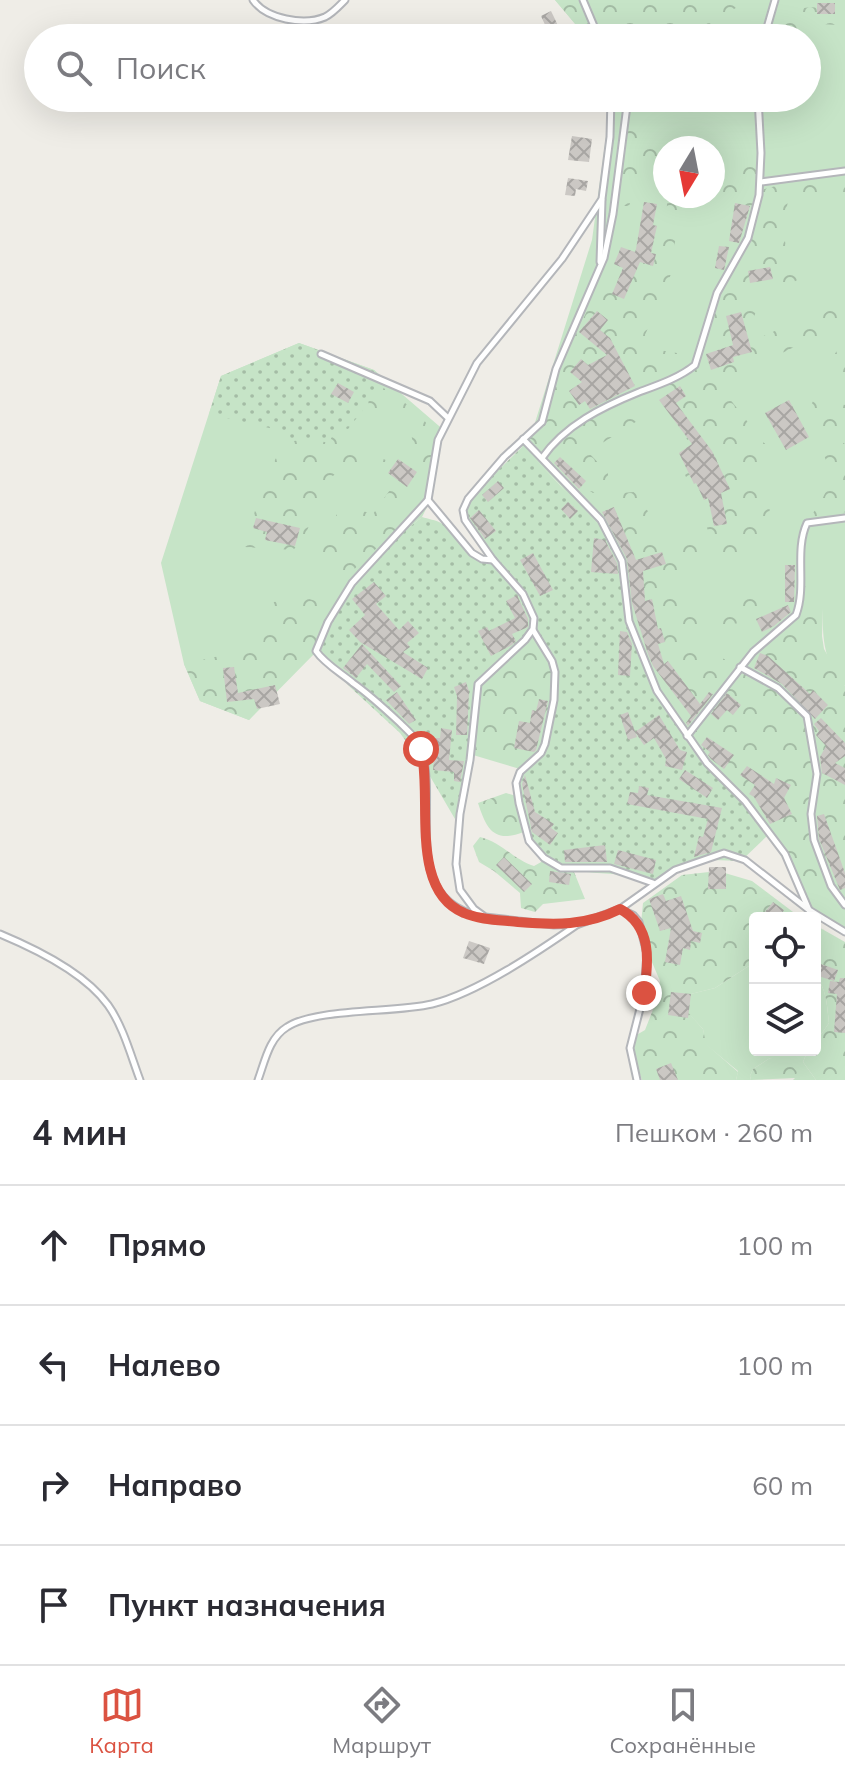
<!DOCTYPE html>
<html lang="ru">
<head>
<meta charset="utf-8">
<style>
	body { margin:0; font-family:Mulish,sans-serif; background:#f7f7f7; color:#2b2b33 }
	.controls { position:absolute; right:24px; bottom:24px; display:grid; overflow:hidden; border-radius:8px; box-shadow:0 8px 32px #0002 }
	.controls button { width:72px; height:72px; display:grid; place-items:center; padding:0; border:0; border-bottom:2px solid #e1e1e2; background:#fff; color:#2b2b33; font:40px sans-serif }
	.compass { position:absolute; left:653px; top:136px; width:72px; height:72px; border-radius:50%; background:#fff; box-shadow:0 8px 32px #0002; rotate:190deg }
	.stop { position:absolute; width:24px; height:24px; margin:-18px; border:6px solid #db5241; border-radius:50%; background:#fff }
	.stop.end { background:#db5241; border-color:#fff; box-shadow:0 2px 8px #0008 }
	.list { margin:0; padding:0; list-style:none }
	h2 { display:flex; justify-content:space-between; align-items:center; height:104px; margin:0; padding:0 32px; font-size:34px }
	h2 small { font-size:26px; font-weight:400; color:#7c7c81 }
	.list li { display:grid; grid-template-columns:52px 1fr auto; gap:24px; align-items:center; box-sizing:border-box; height:120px; padding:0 32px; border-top:2px solid #e1e1e2 }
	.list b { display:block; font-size:30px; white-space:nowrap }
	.list em { font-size:26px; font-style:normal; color:#7c7c81 }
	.icon { flex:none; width:44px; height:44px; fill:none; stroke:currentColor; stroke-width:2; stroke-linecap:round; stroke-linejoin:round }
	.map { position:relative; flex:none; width:845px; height:1080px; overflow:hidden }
	.search { position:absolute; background:#fff; box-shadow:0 8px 32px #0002; left:24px; right:24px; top:24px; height:88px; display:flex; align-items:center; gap:20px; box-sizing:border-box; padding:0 28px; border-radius:44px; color:#7c7c81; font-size:30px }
	.sheet { height:584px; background:#fff }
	nav { display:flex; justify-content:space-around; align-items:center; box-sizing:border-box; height:112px; border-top:2px solid #e1e1e2; background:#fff; font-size:22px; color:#7c7c81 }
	nav a { display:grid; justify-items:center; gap:4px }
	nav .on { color:#db5241 }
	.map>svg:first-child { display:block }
	.grass { fill:#c6e4c7; fill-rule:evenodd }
	.forest { fill:url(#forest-crowns) }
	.garden { fill:url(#garden-dots) }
	.building { fill:url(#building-cross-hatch) }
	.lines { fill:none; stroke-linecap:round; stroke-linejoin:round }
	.lane-casing { stroke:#b4b6ba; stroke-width:9 }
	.lane { stroke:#fff; stroke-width:5 }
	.route { stroke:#db5241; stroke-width:10 }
</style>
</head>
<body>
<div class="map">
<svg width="845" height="1080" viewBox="0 0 845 1080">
	<defs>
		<pattern id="forest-crowns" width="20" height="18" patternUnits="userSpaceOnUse" patternTransform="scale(2)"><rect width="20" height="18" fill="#c6e4c7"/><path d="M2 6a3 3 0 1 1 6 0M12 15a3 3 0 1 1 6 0" fill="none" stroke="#a4bca5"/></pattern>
		<pattern id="garden-dots" width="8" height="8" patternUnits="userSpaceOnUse" patternTransform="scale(2)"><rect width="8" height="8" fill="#c6e4c7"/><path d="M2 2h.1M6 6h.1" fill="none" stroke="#a4bca5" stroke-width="1.8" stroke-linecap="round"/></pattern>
		<pattern id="building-cross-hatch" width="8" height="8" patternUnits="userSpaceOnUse" patternTransform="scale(2)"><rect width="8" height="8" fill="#cbc8c4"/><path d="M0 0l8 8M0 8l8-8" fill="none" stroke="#a8a6a3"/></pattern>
	</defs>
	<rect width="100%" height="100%" fill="#efede7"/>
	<g class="grass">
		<path d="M555 0H845V686C824 664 822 638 823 609L801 607 796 619 753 654 686 738 631 638 618 561 561 486 518 442 533 429 592 240 610 107 607 98H807V38H587ZM665 148H713V196H665Z"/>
		<path d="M299 343 374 370 446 432 436 454 432 497 422 517 380 551 329 622 249 720 200 701 184 664 161 563 221 376Z"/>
		<path d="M803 804 845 827V930L801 902 797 858Z"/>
		<path d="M755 962V1050H808L803 1062 816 1080H793L795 1078 770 1058 753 1069 750 1076 751 1080H736L738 1071 705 1044 703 1029 674 998 715 988Z"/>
		<path d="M815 976C827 988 827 1007 829 1023L815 1043Z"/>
	</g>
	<g class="forest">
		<path d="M555 0H749L686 38H587Z"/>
		<path d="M811 7 838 11V25L802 23 798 38H764L771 32 779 31C786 12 792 10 811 7Z"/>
		<path d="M807 65 820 74 818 84 807 97Z"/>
		<path d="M759 98H806L795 106 777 109Z"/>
		<path d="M622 121C648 126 651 131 667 148H665V196H713V160L761 157V190L794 181 845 176V194L788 201 783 227 787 255 800 265 805 277 764 294 748 330 713 340 703 337 723 285 730 278 751 243 739 236V220L723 201 682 200 674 248V267L645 335 659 350 683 354 696 367 788 325 790 329 816 320 837 304 842 305 844 313 820 338 794 347 719 385 764 443 774 448 768 457 755 467V481C760 486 765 489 768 496 773 512 766 541 754 552H717L681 465 692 451 670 400V385H632L593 394 607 415 636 401 642 418 588 452 608 473V485L593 493C573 478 551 468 559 441L536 459 523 446 537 430 549 404 565 355 604 277 624 253 644 258C656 233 685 200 651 179 637 181 634 193 629 206H611Z"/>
		<path d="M845 341V380L829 361Z"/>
		<path d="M379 386C391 391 400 399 410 407 439 431 440 444 421 477L404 470C418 445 416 422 386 412 378 409 374 410 368 405L370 392Z"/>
		<path d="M820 396 845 405V434C827 431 802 420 814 399Z"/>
		<path d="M337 425 348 429 352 445 388 461 381 472 346 463 328 481 303 540 293 550 245 547C251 524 269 452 291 442 302 437 317 440 329 443Z"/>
		<path d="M835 438 845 444V512L834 520H809C816 507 829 492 830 478 831 464 820 454 821 440Z"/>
		<path d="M392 487 404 495 396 515 403 527 372 552 342 581 327 572 305 552 307 546 325 537 338 512 345 506 373 514Z"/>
		<path d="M634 492 642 499 664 546 700 537 705 548 684 559 676 580 688 617 742 600 743 589 758 577 770 604 762 622 727 624 691 633C699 650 724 656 739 669L753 654 796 619 803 585 818 591 823 609 822 636 824 649 845 686V847L829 824 824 825 837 876 815 882 798 893 783 858 742 802 705 764 687 738 705 715 696 713 652 654 633 562 613 518 622 493Z"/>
		<path d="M306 598 509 660 533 630 583 609 524 832C495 843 487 831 478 803L506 793 516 796 520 769 473 755 316 652 249 720 200 701 184 664 224 655 263 652 264 623 274 602Z"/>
		<path d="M480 837C501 842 513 859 534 866L543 861 574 872 585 899 543 904 535 912 521 908 520 893 494 871 479 862 473 846Z"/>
		<path d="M718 871 752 881 801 918H755V962L715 988 675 998 703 1029 706 1044 738 1072 736 1080H642L631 1049 633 1037 645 1030 656 1002 660 981 640 934 643 903 682 875Z"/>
		<path d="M815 925 845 942V1080H816L803 1062 808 1050H815V1043L829 1023C827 1007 827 988 815 976Z"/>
		<path d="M770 1058 792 1066 797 1072 795 1078 751 1080 750 1076 753 1069Z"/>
	</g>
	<g class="garden">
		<path d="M299 343 374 370 384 379 379 386 370 392 367 405 348 429 336 426 329 443 313 439 292 441 287 432 209 414 221 376Z"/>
		<path d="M523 446 602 530 618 561 631 638 665 707 705 764 742 802 767 836 741 861 714 860 675 874 653 888C646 884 639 878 631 877 594 868 544 881 527 838 523 828 518 819 518 808 515 774 517 772 544 752L553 696 552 665 533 631 521 648 497 669 481 688 471 771 455 819 424 766 400 733 350 687 317 652 350 582 380 551 422 517C428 519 436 520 441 523 459 535 469 556 492 561L464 514 470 498Z"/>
	</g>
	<g class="building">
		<rect x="817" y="3" width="18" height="11"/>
		<path d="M551 11 564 38H551L541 16Z"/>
		<path d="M571 98H592L593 108 572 110Z"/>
		<path d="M572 136 592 139 589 162 568 160Z"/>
		<path d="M568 178 588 181 586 191 576 189 575 196 565 195Z"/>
		<path d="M644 202 657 204 653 225 657 226 651 253 656 254 653 266 640 262 624 299 612 294 623 268 614 264 621 247 635 252 636 249Z"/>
		<path d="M735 203 750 206 739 243 729 241Z"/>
		<path d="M719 246 729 247 724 270 715 268Z"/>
		<path d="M770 267 773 279 750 283 748 271Z"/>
		<path d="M597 311 608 320 600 330 610 338 635 386 590 409 585 401 579 405 569 391 582 382 570 372 581 359 588 365 607 355 579 332Z"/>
		<path d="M741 312 752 352 733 357 734 362 711 370 706 354 733 345 726 316Z"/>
		<path d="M338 383 354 392 348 403 331 394Z"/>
		<path d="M680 386 686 396 676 403 712 451 730 489 721 493 727 524 714 526 708 498 704 500 696 483 694 484 679 453 692 444 659 400Z"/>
		<path d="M789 400 809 437 786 450 765 413Z"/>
		<path d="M560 457 586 481 579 489 554 463Z"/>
		<path d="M398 459 417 472 407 487 388 473Z"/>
		<path d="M498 481 504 488 488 502 482 495Z"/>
		<path d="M568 502 578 511 570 519 561 509Z"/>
		<path d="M614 507 636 560 662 552 666 564 643 571 645 601 652 599 658 629 661 628 665 642 658 644 664 664 668 661 700 704 709 692 713 694 688 726 686 723 691 716 653 666 648 654 632 603 627 559 602 512Z"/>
		<path d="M479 510 496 531 485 539 470 518Z"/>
		<path d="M256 518 300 528 295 546 265 540 267 532 253 528Z"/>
		<path d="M594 538 605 540 617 563 618 574 591 572Z"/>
		<path d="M533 553 553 590 540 596 520 560Z"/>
		<path d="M785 565H795L794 602H785Z"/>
		<path d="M374 582 386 596 376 604 399 630 408 621 419 633 407 643 410 647 403 652 428 668 422 679 360 642 349 630 365 615 352 599Z"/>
		<path d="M517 595 528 619V627L512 634 516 641 512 645 491 656 478 631 487 627 489 631 515 618 506 601Z"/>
		<path d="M788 605 791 612 774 626 762 632 756 619Z"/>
		<path d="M620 631 627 632 632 644 630 676 618 675Z"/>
		<path d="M362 644 401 686 394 692 367 664 356 678 343 668Z"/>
		<path d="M760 653 768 656 810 694 813 690 828 705 815 719 782 684 754 668Z"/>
		<path d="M234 667 238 693 275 685 280 704 257 709 254 699 227 702 223 668Z"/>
		<path d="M466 682 469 691 467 735H456L457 696 454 687Z"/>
		<path d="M397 692 416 720 409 724 386 700Z"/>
		<path d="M727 693 741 705 733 715 727 710 718 720 711 714Z"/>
		<path d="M539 699 548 701 536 750 534 752 514 748 519 721 530 723 532 710 536 711Z"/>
		<path d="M628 712 637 737 628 740 620 715Z"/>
		<path d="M659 715 680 750 687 752 682 770 665 766 666 759 654 738 644 745 635 732Z"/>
		<path d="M821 718 845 743V756L835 763 845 768V785L822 773 820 757 826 746 816 735 819 731 814 724Z"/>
		<path d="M441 728 452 730 449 760 464 761 460 782 454 781V772L433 770 436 738H440Z"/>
		<path d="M707 737 734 755 724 769 711 759 708 755 710 752 701 745Z"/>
		<path d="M747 766 774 784 776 778 791 785 784 798 792 814 770 824 754 797 749 794 755 785 740 775Z"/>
		<path d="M685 770 713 788 707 798 679 779Z"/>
		<path d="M525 775 535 812 554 824 551 828 558 833 550 845 532 832 522 784Z"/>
		<path d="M639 786 649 788 647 795 722 808 711 852 694 857 699 836 703 837 708 819 627 804 630 792 638 793Z"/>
		<path d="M824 814 845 873V888L840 890 819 839 817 816Z"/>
		<path d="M605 845 607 862H565L564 850Z"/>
		<path d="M618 850 656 860 653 874 614 864Z"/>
		<path d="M504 857 532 884 524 892 496 865Z"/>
		<path d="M709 867H726V889H708Z"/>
		<path d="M550 871 571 874 569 885 549 882Z"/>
		<path d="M663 894 666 901 681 896 693 931 702 933 700 943 691 941 690 950 683 948 680 965 665 962 671 928 660 931 649 899Z"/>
		<path d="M773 902 784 910 779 918H760Z"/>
		<path d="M469 941 490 948 484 964 463 958Z"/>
		<path d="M818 963 838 970 834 981 815 975Z"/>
		<path d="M840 978H845V1033L834 1032 837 994 828 993 830 981 839 982Z"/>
		<path d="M671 992 691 994 688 1018 668 1015Z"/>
		<path d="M671 1063 678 1080H660L656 1069Z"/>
	</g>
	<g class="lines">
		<defs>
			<g id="lane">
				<path d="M253 0C266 19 304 26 325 17 333 13 339 6 345 0"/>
				<path d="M583 0 599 38"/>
				<path d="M764 38 775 0"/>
				<path d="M628 98 613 214 604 258 556 369 542 422 504 457 468 499 463 510 465 520 493 560 523 594 534 618 533 629 525 640 478 684 470 760 460 814 456 864 460 890 474 909 485 917 554 925 579 924 620 909 675 870 724 853 745 860 809 910 845 932"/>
				<path d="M761 182 845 171"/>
				<path d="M600 262 602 200"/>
				<path d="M321 354 430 401 448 418"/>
				<path d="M523 439 601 520 622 561 629 621 657 691 707 763 745 801 785 854 809 910"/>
				<path d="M542 458C565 425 602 407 639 392 658 385 679 378 695 365L717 293 748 238 759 195 761 153 758 98"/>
				<path d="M428 500 472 553 482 559 493 560"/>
				<path d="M533 630 552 661 555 672 554 700 545 744 541 753 520 772 516 783 519 803 529 841 544 858 561 868H610L653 883"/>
				<path d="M740 667 778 688 807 716 817 774 811 814 814 840 831 886 845 905"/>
				<path d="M687 736 753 652 796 615C807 586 794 551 807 523L845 518"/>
				<path d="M620 909 633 915 639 922 647 954 644 993 630 1048 637 1080"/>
				<path d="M480 916C400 900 438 806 422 752 419 740 409 732 400 723 385 709 370 695 353 683 341 673 325 664 316 651L328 622 352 583 428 500 438 440 477 363 562 259 602 199 610 137 611 98"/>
				<path d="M0 934C36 949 85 973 108 1005 123 1026 131 1056 140 1080"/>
				<path d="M258 1080C265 1061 269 1038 287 1027 316 1008 394 1013 432 1004 477 993 539 951 578 924"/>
			</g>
		</defs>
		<use href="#lane" class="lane-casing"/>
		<use href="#lane" class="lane"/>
	</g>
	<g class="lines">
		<path class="route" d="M421 749C433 796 408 890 464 913 480 920 501 920 518 922 555 925 586 926 620 909 652 926 649 961 644 993"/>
	</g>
</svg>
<div class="controls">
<button><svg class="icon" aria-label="locate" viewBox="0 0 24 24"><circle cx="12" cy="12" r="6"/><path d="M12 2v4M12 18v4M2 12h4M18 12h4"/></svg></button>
<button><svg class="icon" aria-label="layers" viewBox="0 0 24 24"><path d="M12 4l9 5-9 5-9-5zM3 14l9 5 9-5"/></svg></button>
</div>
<svg class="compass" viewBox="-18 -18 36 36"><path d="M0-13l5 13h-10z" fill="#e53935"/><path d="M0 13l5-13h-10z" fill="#7c7c81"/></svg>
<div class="stop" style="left:421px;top:749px"></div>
<div class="stop end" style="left:644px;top:993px"></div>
<div class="search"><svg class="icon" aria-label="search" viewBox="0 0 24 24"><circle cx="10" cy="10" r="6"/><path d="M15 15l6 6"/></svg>Поиск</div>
</div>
<section class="sheet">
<h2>4 мин<small>Пешком · 260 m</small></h2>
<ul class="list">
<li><svg class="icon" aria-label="ahead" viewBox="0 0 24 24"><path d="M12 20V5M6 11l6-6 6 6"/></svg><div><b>Прямо</b></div><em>100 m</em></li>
<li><svg class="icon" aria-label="left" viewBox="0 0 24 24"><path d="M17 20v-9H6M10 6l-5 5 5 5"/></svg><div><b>Налево</b></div><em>100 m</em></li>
<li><svg class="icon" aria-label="right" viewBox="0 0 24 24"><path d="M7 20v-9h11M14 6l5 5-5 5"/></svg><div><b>Направо</b></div><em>60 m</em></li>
<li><svg class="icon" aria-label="arrive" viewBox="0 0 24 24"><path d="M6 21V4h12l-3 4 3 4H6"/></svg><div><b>Пункт назначения</b></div></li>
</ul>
</section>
<nav>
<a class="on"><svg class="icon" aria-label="map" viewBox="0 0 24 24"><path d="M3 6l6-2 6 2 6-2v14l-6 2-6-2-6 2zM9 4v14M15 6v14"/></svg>Карта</a>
<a><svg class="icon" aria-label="directions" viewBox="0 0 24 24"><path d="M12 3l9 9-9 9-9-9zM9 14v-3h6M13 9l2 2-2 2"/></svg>Маршрут</a>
<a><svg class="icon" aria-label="saved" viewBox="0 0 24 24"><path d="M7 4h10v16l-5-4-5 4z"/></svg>Сохранённые</a>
</nav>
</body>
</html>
